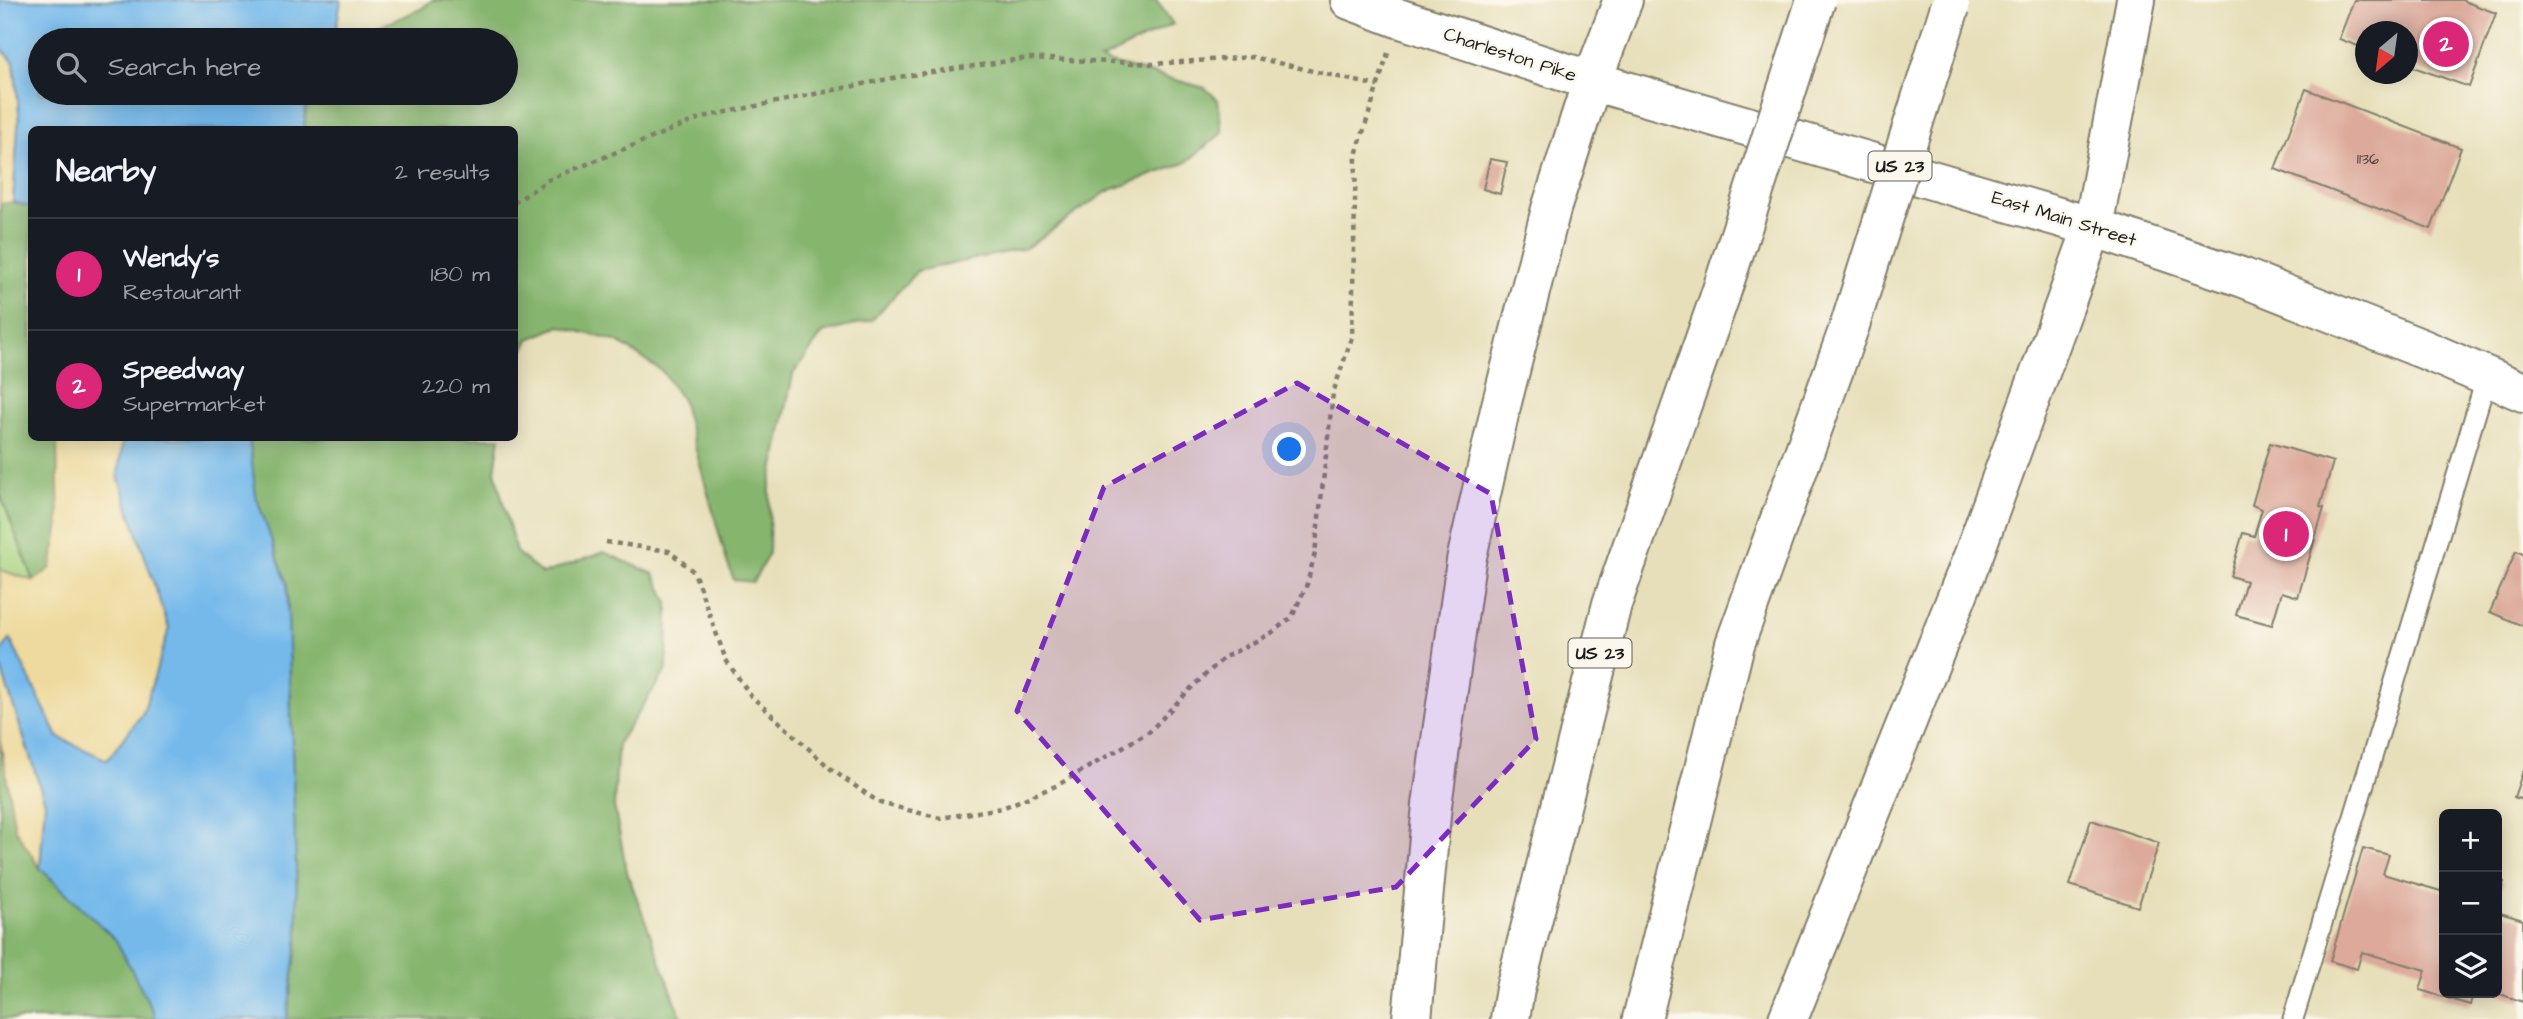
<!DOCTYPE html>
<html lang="en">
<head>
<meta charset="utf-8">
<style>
	body { margin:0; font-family:"Architects Daughter",sans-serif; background:#242831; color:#f1f3f6 }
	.controls { position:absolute; right:21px; bottom:21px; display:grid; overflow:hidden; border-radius:10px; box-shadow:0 4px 18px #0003 }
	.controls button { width:63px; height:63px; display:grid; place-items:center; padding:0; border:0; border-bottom:2px solid #363941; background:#171b24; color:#f1f3f6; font:35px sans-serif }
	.compass { position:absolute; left:2355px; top:21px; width:63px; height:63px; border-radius:50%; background:#171b24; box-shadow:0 4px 18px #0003; rotate:209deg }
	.you { position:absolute; left:1290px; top:450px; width:24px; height:24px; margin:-18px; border:5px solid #fff; border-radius:50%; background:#1a73e8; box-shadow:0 0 0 10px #1a73e833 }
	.badge { display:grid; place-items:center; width:46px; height:46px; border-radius:50%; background:#db2777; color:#fff; font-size:23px; font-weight:700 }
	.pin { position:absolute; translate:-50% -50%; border:4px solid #fff; box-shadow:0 2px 7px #0006 }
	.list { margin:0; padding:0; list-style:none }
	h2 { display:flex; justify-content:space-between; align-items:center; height:91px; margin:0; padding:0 28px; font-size:30px }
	h2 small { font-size:23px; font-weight:400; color:#9ea1a6 }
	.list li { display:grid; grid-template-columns:46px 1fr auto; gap:21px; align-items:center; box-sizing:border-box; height:112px; padding:0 28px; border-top:2px solid #363941 }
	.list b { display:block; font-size:26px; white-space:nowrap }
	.list p { margin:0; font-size:23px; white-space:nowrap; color:#9ea1a6 }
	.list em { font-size:23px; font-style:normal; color:#9ea1a6 }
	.icon { flex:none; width:38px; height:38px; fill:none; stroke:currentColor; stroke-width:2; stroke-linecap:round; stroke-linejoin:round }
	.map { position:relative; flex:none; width:2523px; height:1019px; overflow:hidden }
	.search { position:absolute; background:#171b24; box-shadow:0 4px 18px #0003; left:28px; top:28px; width:490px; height:77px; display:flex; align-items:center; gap:18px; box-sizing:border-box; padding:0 24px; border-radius:38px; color:#9ea1a6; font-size:26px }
	.panel { position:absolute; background:#171b24; box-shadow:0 4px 18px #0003; left:28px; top:126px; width:490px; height:315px; border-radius:10px }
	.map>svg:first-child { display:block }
	.green { fill:#a8d37f; stroke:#62784e; stroke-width:2 }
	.forest { fill:#86b56e; stroke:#516845; stroke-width:2 }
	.sand { fill:#eeda9e; stroke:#857b5d; stroke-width:2 }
	.water { fill:#74b9eb; stroke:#486a84; stroke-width:2 }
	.building { fill:#dca99a }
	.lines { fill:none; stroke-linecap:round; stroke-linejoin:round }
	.service-casing { stroke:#827e6b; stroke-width:23 }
	.tertiary-casing { stroke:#827e6b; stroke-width:42 }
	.primary-casing { stroke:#827e6b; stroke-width:42 }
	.motorway-casing { stroke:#827e6b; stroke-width:42 }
	.path { stroke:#827e6b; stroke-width:4.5; stroke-dasharray:5 5; stroke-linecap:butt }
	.service { stroke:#fff; stroke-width:19 }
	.tertiary { stroke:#fff; stroke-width:38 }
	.primary { stroke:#fff; stroke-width:38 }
	.motorway { stroke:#fff; stroke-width:38 }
	.motorway-bridge-casing { stroke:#827e6b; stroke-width:42; stroke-linecap:butt }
	.motorway-bridge { stroke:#fff; stroke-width:38 }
	.marked { fill:#7b2cbf; fill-opacity:0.2; stroke:#7b2cbf; stroke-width:5; stroke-dasharray:14 9; stroke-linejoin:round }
	.labels { text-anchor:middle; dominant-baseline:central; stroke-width:5; stroke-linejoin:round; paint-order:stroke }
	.number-label { font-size:16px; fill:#4c3f3c }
	.shield { fill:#fbf7ec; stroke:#5f5e5a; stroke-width:2 }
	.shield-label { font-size:18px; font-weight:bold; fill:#1c1c1c }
	.street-label { font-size:19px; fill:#1c1c1c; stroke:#fbf7ec }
</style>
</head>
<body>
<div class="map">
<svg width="2523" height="1019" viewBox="0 0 2523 1019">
	<rect width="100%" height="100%" fill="#fbf7ec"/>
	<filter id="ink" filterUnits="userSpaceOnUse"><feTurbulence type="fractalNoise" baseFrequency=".0143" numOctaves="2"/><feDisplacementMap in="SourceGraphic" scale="14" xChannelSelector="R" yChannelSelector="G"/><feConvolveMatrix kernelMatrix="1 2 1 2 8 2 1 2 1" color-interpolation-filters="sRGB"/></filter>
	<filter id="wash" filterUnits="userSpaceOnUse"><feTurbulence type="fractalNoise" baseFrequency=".00686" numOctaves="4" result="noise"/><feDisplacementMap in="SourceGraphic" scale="28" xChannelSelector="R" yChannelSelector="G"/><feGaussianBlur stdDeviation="1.57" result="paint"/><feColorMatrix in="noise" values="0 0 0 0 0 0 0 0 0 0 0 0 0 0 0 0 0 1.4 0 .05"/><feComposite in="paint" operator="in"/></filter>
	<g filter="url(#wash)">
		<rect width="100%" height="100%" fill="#e7dfba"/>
		<path class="green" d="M0 494 34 581 0 570Z"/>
		<g class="forest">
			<path d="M432 0H1156L1173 24 1100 60 1205 88 1218 100 1222 133 1185 163 1108 191 1026 248 917 271 872 320 823 333 793 374 770 486 769 553 753 582 734 580 727 562 682 400 662 371 618 342 560 326 529 339 515 370 514 130 304 129 307 93H506V40H348L421 9Z"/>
			<path d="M13 202 31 207 32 438H59L57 441 59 525 51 568 34 581 0 494V204Z"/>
			<path d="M249 438H500L495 471 516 552 542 574 604 552 654 574 668 602 667 669 618 743 614 806 627 872 682 1019H287L298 937 287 584 256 496Z"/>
			<path d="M0 739 15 829 40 868 116 940 154 1013V1019H0Z"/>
		</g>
		<g class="sand">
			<path d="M0 47 14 62 19 113 13 202 0 204Z"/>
			<path d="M59 438H123L118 476 170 629 143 713 107 761 58 737 10 640 0 653V570L34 581 51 568 59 525 57 441Z"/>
			<path d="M0 665 45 802 40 868 15 829 0 739Z"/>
		</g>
		<g class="water">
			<path d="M0 0H341L334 40H40V93H307L304 129 32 130 31 207 13 202 19 113 14 62 0 47Z"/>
			<path d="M123 438H249L256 496 287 584 298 937 287 1019H154V1013L116 940 40 868 45 802 0 665V653L10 639 58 737 107 760 143 713 169 629 118 476Z"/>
		</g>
		<g id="blocks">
			<g class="building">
				<path d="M2354 0H2461L2496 13 2469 87 2408 65V32H2366V49L2339 39Z"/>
				<path d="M2306 89 2461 148 2431 229 2275 169Z"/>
				<path d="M1490 159 1507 162 1500 194 1483 189Z"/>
				<path d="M2270 443 2333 462 2320 507 2324 508 2298 597 2282 592 2272 625 2236 615 2246 581 2230 576 2243 533 2254 536 2262 509 2252 505Z"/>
				<path d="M2516 551 2523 554V626L2490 612Z"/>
				<path d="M2523 771V800L2514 797Z"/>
				<path d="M2091 820 2159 843 2138 907 2070 885Z"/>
				<path d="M2363 848 2389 855 2383 874 2444 892V993H2473L2470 1005 2420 990 2426 970 2362 952 2357 969 2330 961Z"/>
				<path d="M2497 880 2504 882 2497 902Z"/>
				<path d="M2497 912 2523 920V1002L2497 993Z"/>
			</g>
		</g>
	</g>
	<g filter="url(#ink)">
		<use href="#blocks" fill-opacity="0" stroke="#827e6b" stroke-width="2"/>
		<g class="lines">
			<defs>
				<path id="service" d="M2293 1019 2487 376"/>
				<path id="tertiary" d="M1350 0 1398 18 1592 81"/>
				<path id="primary" d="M1592 81 2093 227 2244 278 2423 349 2523 392"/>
				<g id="motorway">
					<path d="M1412 1019 1432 805 1466 561 1500 410 1551 209 1592 81 1623 0"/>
					<path d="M1510 1019 1515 989 1612 604 1720 296"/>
					<path d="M1642 1019 1735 644 1850 325"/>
					<path d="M1788 1019 1974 554 2093 227 2136 0"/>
				</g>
			</defs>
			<use href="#service" class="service-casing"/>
			<use href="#tertiary" class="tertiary-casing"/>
			<use href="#primary" class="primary-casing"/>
			<use href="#motorway" class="motorway-casing"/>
			<g class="path">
				<path d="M514 203 548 180 703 117 898 77 1029 58 1153 64 1252 57 1378 86"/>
				<path d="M606 542 669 551 694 572 726 660 751 696 832 770 880 803 940 818 1002 808 1058 785 1150 731 1192 687 1225 657 1270 634 1292 617 1307 584 1315 553 1333 393 1352 337 1356 155 1388 53"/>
			</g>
			<use href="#service" class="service"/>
			<use href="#tertiary" class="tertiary"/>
			<use href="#primary" class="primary"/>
			<use href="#motorway" class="motorway"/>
			<defs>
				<g id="motorway-bridge">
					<path d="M1720 296 1816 0"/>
					<path d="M1850 325 1950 7"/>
				</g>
			</defs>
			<use href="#motorway-bridge" class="motorway-bridge-casing"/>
			<use href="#motorway-bridge" class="motorway-bridge"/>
		</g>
	</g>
	<path class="marked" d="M1297 383 1491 494 1536 739 1396 887 1200 920 1017 711 1104 487Z"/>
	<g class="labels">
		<g class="number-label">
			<text x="2368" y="159">1136</text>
		</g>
		<g class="shield">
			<rect x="1868.5" y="151.5" width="63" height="29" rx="5"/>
			<rect x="1568.5" y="638.5" width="63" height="29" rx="5"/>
		</g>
		<g class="shield-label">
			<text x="1900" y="166">US 23</text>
			<text x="1600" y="653">US 23</text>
		</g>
		<g class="street-label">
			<text transform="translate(1510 55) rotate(18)">Charleston Pike</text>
			<text transform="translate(2064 219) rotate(17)">East Main Street</text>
		</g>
	</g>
</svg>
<div class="controls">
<button>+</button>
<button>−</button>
<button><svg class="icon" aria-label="layers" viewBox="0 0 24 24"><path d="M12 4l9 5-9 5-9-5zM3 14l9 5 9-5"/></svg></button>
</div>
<svg class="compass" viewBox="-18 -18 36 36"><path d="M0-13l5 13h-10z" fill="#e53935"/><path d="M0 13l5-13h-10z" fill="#9ea1a6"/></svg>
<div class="you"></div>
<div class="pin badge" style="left:2286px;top:534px">1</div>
<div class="pin badge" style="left:2446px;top:44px">2</div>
<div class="search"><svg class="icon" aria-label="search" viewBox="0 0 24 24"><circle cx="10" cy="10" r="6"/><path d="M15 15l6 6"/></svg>Search here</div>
<section class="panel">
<h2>Nearby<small>2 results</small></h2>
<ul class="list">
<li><span class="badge">1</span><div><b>Wendy's</b><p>Restaurant</p></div><em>180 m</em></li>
<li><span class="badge">2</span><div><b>Speedway</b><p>Supermarket</p></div><em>220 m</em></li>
</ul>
</section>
</div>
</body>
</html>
